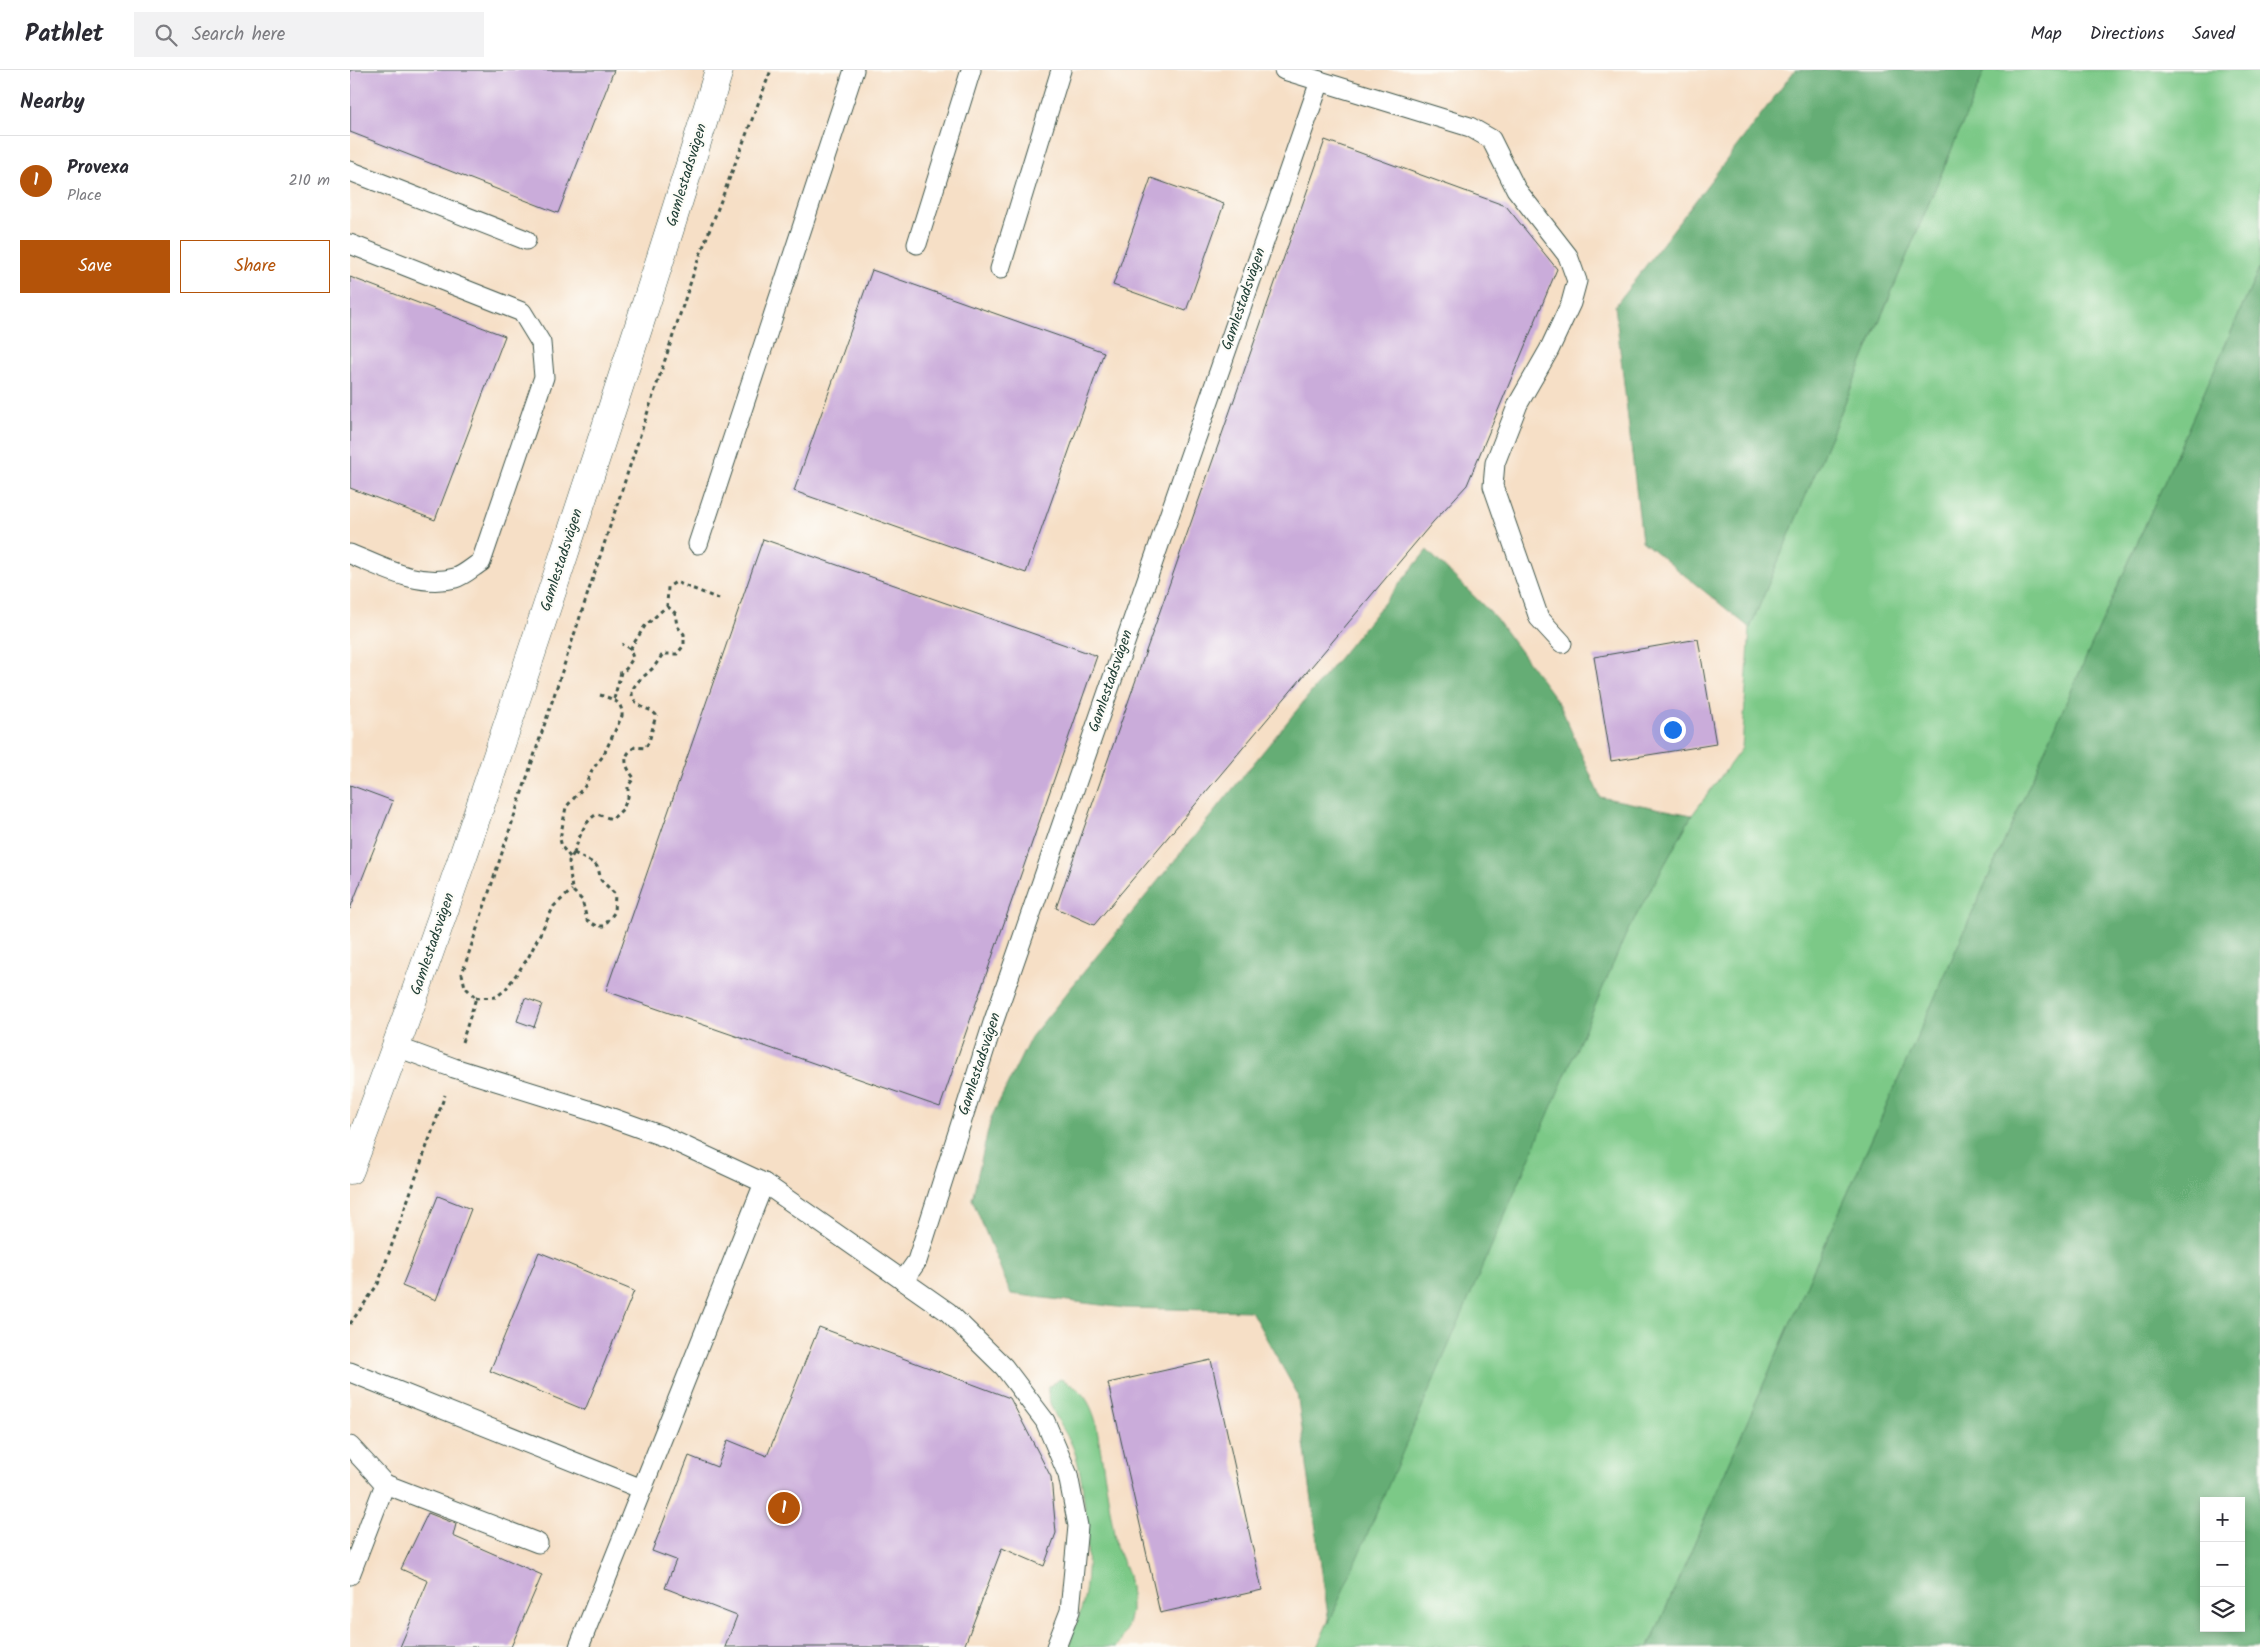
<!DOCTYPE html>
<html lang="en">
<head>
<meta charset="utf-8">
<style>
	body { margin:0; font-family:Kalam,sans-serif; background:#f2f2f3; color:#2b2b33 }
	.controls { position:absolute; right:15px; bottom:15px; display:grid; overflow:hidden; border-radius:0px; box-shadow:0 2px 8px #0003 }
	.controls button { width:45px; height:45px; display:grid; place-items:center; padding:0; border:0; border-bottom:1px solid #e1e1e2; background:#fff; color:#2b2b33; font:25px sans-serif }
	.you { position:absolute; left:1322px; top:659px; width:18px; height:18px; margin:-12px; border:4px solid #fff; border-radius:50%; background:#1a73e8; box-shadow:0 0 0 8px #1a73e833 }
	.badge { display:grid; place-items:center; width:32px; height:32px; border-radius:50%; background:#b45309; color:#fff; font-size:16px; font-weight:700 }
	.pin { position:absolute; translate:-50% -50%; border:2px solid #fff; box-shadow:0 1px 5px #0006 }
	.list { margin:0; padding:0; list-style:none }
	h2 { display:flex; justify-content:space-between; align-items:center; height:65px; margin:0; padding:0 20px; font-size:21px }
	h2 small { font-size:16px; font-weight:400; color:#7c7c81 }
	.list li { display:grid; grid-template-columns:32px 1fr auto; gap:15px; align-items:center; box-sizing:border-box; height:90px; padding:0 20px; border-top:1px solid #e1e1e2 }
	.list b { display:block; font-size:19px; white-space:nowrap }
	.list p { margin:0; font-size:16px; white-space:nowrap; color:#7c7c81 }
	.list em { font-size:16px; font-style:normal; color:#7c7c81 }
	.actions { display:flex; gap:10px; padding:15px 20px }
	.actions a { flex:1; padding:11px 0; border:1px solid #b45309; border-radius:0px; text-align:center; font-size:18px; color:#b45309 }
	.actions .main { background:#b45309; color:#fff }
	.icon { flex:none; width:28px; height:28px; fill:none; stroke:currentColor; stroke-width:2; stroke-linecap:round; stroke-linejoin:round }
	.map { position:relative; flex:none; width:1910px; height:1577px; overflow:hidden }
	header { display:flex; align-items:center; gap:30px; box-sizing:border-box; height:70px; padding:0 25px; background:#fff; border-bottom:1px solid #e1e1e2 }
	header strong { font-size:24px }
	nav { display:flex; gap:28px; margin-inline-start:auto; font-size:18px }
	.search { width:350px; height:45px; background:#f2f2f3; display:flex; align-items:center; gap:12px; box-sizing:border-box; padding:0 18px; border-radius:0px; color:#7c7c81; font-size:19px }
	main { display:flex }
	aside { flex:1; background:#fff }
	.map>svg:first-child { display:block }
	.green { fill:#7cc987; stroke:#4e835e }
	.forest { fill:#65ad74; stroke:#427554; fill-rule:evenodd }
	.building { fill:#caacda }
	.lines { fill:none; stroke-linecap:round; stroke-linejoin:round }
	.service-casing { stroke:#3f554a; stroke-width:21 }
	.tertiary-casing { stroke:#3f554a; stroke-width:29 }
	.path { stroke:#3f554a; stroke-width:3; stroke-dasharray:4 4; stroke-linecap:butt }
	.service { stroke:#fff; stroke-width:19 }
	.tertiary { stroke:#fff; stroke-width:28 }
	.labels { text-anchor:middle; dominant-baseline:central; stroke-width:4.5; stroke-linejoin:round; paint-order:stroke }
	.street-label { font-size:15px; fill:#1f3d34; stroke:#fdfcf7 }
</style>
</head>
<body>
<header>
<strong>Pathlet</strong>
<div class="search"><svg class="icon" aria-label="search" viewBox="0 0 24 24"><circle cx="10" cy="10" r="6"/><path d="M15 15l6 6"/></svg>Search here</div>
<nav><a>Map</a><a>Directions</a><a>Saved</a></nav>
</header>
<main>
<aside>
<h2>Nearby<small></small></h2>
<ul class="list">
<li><span class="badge">1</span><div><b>Provexa</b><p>Place</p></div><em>210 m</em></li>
</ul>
<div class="actions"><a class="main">Save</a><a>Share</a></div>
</aside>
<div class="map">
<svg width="1910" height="1577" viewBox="0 0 1910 1577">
	<rect width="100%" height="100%" fill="#fdfcf7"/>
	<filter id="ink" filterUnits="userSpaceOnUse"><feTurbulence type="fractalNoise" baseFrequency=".02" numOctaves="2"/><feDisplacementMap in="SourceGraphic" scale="10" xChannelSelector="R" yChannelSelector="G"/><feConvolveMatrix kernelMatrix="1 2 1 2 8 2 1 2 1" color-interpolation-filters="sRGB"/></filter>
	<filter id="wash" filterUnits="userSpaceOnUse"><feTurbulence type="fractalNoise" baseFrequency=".0096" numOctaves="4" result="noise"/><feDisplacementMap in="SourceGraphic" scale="20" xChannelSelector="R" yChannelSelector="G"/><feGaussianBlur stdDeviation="1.12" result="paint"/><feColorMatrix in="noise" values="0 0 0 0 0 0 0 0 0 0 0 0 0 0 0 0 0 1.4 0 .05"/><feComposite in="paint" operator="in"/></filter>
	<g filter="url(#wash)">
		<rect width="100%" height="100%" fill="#f6dfc6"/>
		<g class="green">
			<path d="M1635 0H1910V197L1459 1210 1299 1577H967L1276 864 1342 745 1392 678 1400 558Z"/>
			<path d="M710 1309C731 1317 740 1331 746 1352L766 1476 778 1505 781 1524V1542L776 1562 767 1577H720C721 1560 731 1545 734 1529 739 1501 738 1468 735 1440 733 1422 731 1401 725 1383 718 1361 696 1340 698 1317Z"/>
		</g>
		<g class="forest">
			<path d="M1445 0H1635L1400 558 1292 471 1265 236Z"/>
			<path d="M1910 197V1577H1299L1459 1210ZM1854 1431H1891V1558H1854Z"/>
			<path d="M1077 480 1145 547 1210 635 1250 727 1342 745 1276 864 979 1553 947 1323 901 1241 775 1238 661 1224 622 1129 641 1048 681 967Z"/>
		</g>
		<g id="blocks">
			<g class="building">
				<path d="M0 0H264L208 143 0 62Z"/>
				<path d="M975 70 1156 136 1207 199 1117 415 1083 452 744 855 706 838Z"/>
				<path d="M801 108 874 134 836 241 763 215Z"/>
				<path d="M522 200 754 282 676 503 444 421Z"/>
				<path d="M0 207 155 266 85 450 0 418Z"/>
				<path d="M413 469 747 586 590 1037 256 921Z"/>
				<path d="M1348 569 1366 674 1261 691 1244 587Z"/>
				<path d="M0 715 43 731 0 839Z"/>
				<path d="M175 928 192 934 184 957 167 951Z"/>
				<path d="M88 1126 121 1139 86 1230 52 1216Z"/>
				<path d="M189 1182 284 1221 235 1340 140 1301Z"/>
				<path d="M469 1257 660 1328 701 1407 706 1463 694 1496 652 1478 614 1577H375L387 1546 315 1518 326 1490 302 1481 339 1386 367 1397 378 1370 417 1386Z"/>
				<path d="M861 1290 912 1520 810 1543 758 1313Z"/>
				<path d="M78 1443 106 1454 103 1466 192 1505 161 1577H50L78 1511 51 1499Z"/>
			</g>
		</g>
	</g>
	<g filter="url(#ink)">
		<use href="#blocks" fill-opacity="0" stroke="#3f554a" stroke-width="1"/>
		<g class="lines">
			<defs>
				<g id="service">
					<path d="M970 11 1120 57 1141 69 1166 119 1218 186 1227 211 1221 233 1199 280 1168 334 1145 393 1143 416 1189 548 1212 573"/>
					<path d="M0 101 176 170"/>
					<path d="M0 174 172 242 191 273 194 307 131 492C123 497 113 506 105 508 68 518 33 497 0 484"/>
					<path d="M567 174 621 0"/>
					<path d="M650 199 711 0"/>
					<path d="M348 474 504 0"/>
					<path d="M47 977 104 998 245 1042 315 1067 414 1113 598 1242 654 1297 695 1351 718 1405 728 1456 720 1541 706 1577"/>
					<path d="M553 1211 567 1191 643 953 970 11 934 0"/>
					<path d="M0 1302 292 1419 229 1577"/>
					<path d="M0 1376 35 1414"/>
					<path d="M292 1419 414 1113"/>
					<path d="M0 1505 35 1414 188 1473"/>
				</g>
				<path id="tertiary" d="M0 1100C76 900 144 697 211 494 265 330 319 166 369 0"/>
			</defs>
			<use href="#service" class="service-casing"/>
			<use href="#tertiary" class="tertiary-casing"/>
			<g class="path">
				<path d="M280 579 295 556 317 536 318 517 326 512 369 529"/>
				<path d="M264 629 271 602 276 599 283 588 280 579 272 574"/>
				<path d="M224 783C229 769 233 752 247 744L262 749 273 739 278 727V716L284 708C275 696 271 686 285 677L295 678 299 672 306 645C301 639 294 639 289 635 270 620 295 607 304 597 307 593 310 588 313 584H327L334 575V564L327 556 325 543 317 536"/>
				<path d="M224 783 245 794 248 798 251 810 265 824 264 843 254 856H247L237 850 232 830 222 820 219 791Z"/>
				<path d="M220 787 212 777 210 769 216 737 235 716 242 700 253 686 272 646C273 631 262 629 250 625"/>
				<path d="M126 928 146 927 155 920 178 888 204 836 222 820"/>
				<path d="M112 972 126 928 115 917 112 904 347 193 421 0"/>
				<path d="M0 1254 28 1214 95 1025"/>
			</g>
			<use href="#service" class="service"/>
			<use href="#tertiary" class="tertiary"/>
		</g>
	</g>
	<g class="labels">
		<g class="street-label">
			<text transform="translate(337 105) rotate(-73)">Gamlestadsvägen</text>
			<text transform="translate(894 229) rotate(-71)">Gamlestadsvägen</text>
			<text transform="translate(212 490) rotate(-72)">Gamlestadsvägen</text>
			<text transform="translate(761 611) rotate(-71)">Gamlestadsvägen</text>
			<text transform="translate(83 874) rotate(-71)">Gamlestadsvägen</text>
			<text transform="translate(630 994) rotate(-72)">Gamlestadsvägen</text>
		</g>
	</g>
</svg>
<div class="controls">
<button>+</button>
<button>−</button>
<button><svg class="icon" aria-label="layers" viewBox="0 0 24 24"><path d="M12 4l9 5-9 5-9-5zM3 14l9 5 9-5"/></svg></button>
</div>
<div class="you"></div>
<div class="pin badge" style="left:434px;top:1438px">1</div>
</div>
</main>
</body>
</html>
